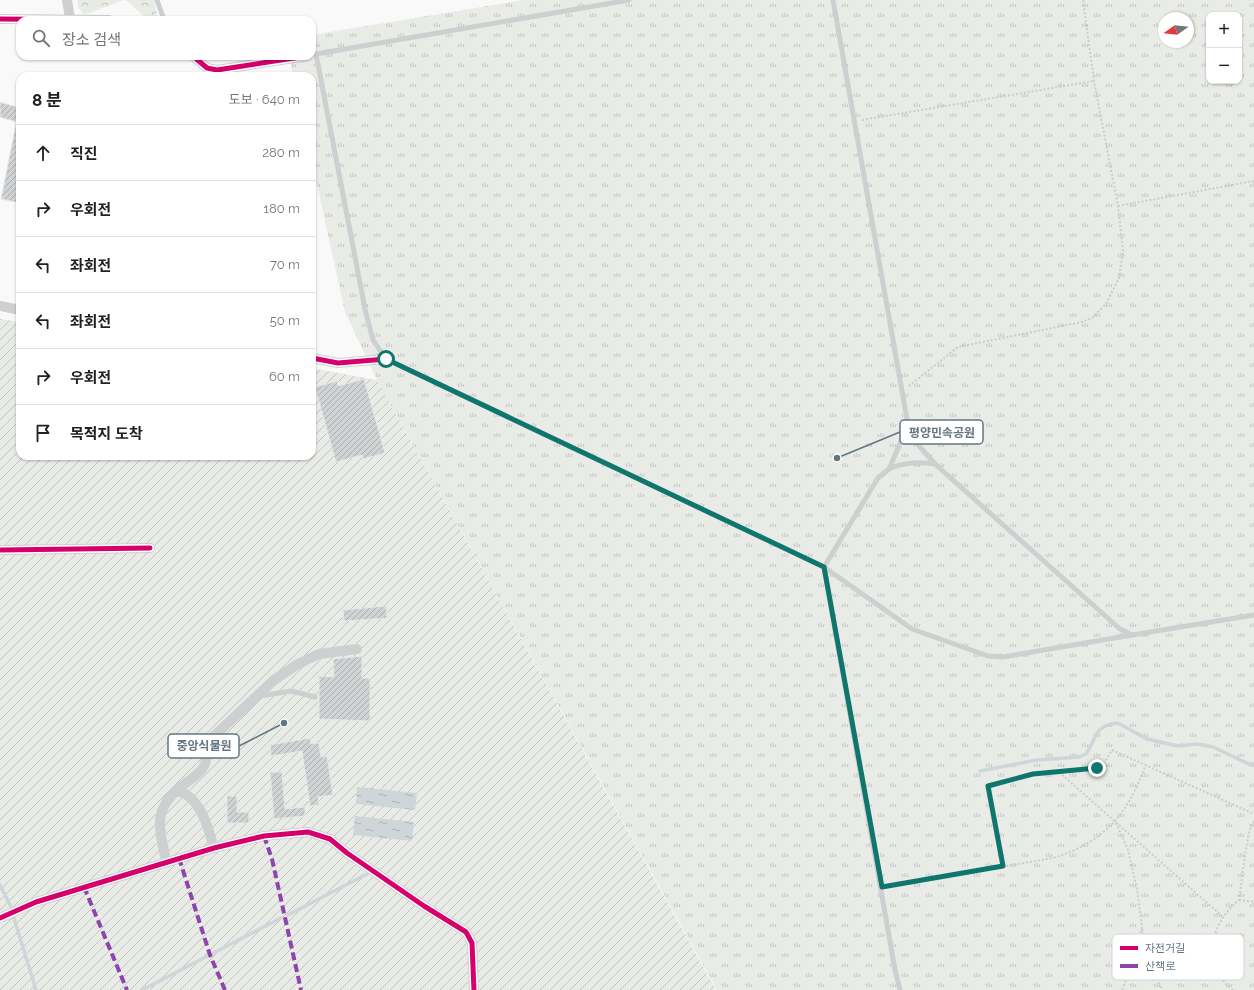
<!DOCTYPE html>
<html lang="ko">
<head>
<meta charset="utf-8">
<style>
	body { margin:0; font-family:Raleway,"Noto Sans KR",sans-serif; background:#f2f2f2; color:#202124 }
	.controls { position:absolute; right:12px; top:12px; display:grid; overflow:hidden; border-radius:8px; box-shadow:0 1px 3px #0004 }
	.controls button { width:36px; height:36px; display:grid; place-items:center; padding:0; border:0; border-bottom:1px solid #e0e0e0; background:#fff; color:#202124; font:20px sans-serif }
	.compass { position:absolute; left:1158px; top:12px; width:36px; height:36px; border-radius:50%; background:#fff; box-shadow:0 1px 3px #0004; rotate:255deg }
	.stop { position:absolute; width:12px; height:12px; margin:-9px; border:3px solid #0f766e; border-radius:50%; background:#fff }
	.stop.end { background:#0f766e; border-color:#fff; box-shadow:0 1px 4px #0008 }
	.list { margin:0; padding:0; list-style:none }
	h2 { display:flex; justify-content:space-between; align-items:center; height:52px; margin:0; padding:0 16px; font-size:17px }
	h2 small { font-size:13px; font-weight:400; color:#757577 }
	.list li { display:grid; grid-template-columns:26px 1fr auto; gap:12px; align-items:center; box-sizing:border-box; height:56px; padding:0 16px; border-top:1px solid #e0e0e0 }
	.list b { display:block; font-size:15px; white-space:nowrap }
	.list em { font-size:13px; font-style:normal; color:#757577 }
	.icon { flex:none; width:22px; height:22px; fill:none; stroke:currentColor; stroke-width:2; stroke-linecap:round; stroke-linejoin:round }
	.map { position:relative; flex:none; width:1254px; height:990px; overflow:hidden }
	.search { position:absolute; background:#fff; box-shadow:0 1px 3px #0004; left:16px; top:16px; width:300px; height:44px; display:flex; align-items:center; gap:10px; box-sizing:border-box; padding:0 14px; border-radius:12px; color:#757577; font-size:15px }
	.panel { position:absolute; background:#fff; box-shadow:0 1px 3px #0004; left:16px; top:72px; width:300px; height:388px; border-radius:12px }
	.map>svg:first-child { display:block }
	.forest { fill:url(#forest-crowns) }
	.park { fill:url(#park-tufts); fill-rule:evenodd }
	.garden { fill:url(#garden-furrows) }
	.water { fill:url(#water-ripples) }
	.lines { fill:none; stroke-linecap:round; stroke-linejoin:round }
	.stream { stroke:#ced6d9; stroke-width:3.5 }
	.building { fill:url(#building-hatch); stroke:#e8e8e8 }
	.path { stroke:#cbcccd; stroke-width:2; stroke-dasharray:2 2; stroke-linecap:butt }
	.lane { stroke:#cecfd0; stroke-width:5 }
	.street { stroke:#cecfd0; stroke-width:10 }
	.quiet { stroke:#8e44ad; stroke-width:4; stroke-dasharray:8 4; stroke-linecap:butt }
	.cycleway-casing { stroke:#fff; stroke-width:8 }
	.cycleway { stroke:#d6006c; stroke-width:5 }
	.route { stroke:#0f766e; stroke-width:5 }
	.key { fill:#fff; stroke:#d1d6da; stroke-width:1 }
	.key-label { font-size:11px; fill:#657683 }
	.leader { fill:none; stroke:#657683; stroke-width:1.5 }
	.callout-dot { fill:#657683; stroke:#fff; stroke-width:1.5 }
	.callout { fill:#fff; stroke:#657683; stroke-width:1.5 }
	.callout-label { font-size:12px; text-anchor:middle; font-weight:bold; fill:#657683 }
</style>
</head>
<body>
<div class="map">
<svg width="1254" height="990" viewBox="0 0 1254 990">
	<defs>
		<pattern id="forest-crowns" width="20" height="18" patternUnits="userSpaceOnUse"><rect width="20" height="18" fill="#e8ebe6"/><path d="M2 6a3 3 0 1 1 6 0M12 15a3 3 0 1 1 6 0" fill="none" stroke="#c0c3c0"/></pattern>
		<pattern id="park-tufts" width="24" height="20" patternUnits="userSpaceOnUse"><rect width="24" height="20" fill="#e8ebe6"/><path d="M3 7l-1-3M5 7V3M7 7l1-3M15 17l-1-3M17 17v-4M19 17l1-3" fill="none" stroke="#c0c3c0"/></pattern>
		<pattern id="garden-furrows" width="10" height="10" patternUnits="userSpaceOnUse"><rect width="10" height="10" fill="#e8ebe6"/><path d="M-1 1l2-2M0 10L10 0M9 11l2-2" fill="none" stroke="#c0c3c0"/></pattern>
		<pattern id="water-ripples" width="26" height="14" patternUnits="userSpaceOnUse"><rect width="26" height="14" fill="#ced6d9"/><path d="M2 4q2-2 4 0t4 0M15 11q2-2 4 0t4 0" fill="none" stroke="#abb2b5"/></pattern>
		<pattern id="building-hatch" width="6" height="6" patternUnits="userSpaceOnUse"><rect width="6" height="6" fill="#d0d2d3"/><path d="M-1 1l2-2M0 6l6-6M5 7l2-2" fill="none" stroke="#acafb1"/></pattern>
	</defs>
	<rect width="100%" height="100%" fill="#f9f9f9"/>
	<g class="forest">
		<path d="M77 0H124L84 15 78 7Z"/>
		<path d="M126 0H154L158 19 148 20Z"/>
	</g>
	<path class="park" d="M524 0H1254V990H717L377 380 345 312 312 162V76H293L289 56H312V35ZM1209 15H1239V81H1209ZM1164 18H1188V42H1164Z"/>
	<path class="garden" d="M0 319 20 322V456H312V368L377 380 716 990H0Z"/>
	<g class="water">
		<path d="M357 787 417 793 415 810 356 804Z"/>
		<path d="M355 816 414 822 412 841 353 835Z"/>
	</g>
	<g class="lines">
		<g class="stream">
			<path d="M980 771 1037 760 1079 757 1086 754C1097 738 1094 725 1118 723L1147 739 1178 746 1197 744 1213 747 1249 764H1254"/>
			<path d="M0 885 11 907"/>
			<path d="M13 915 36 990"/>
			<path d="M288 915 367 874"/>
			<path d="M142 990 281 918"/>
		</g>
	</g>
	<g class="building">
		<path d="M0 102 20 108V123L0 117Z"/>
		<path d="M16 124H20V203L1 199Z"/>
		<path d="M364 379 385 453 363 459 362 455 336 462 315 387 337 381 338 386Z"/>
		<path d="M386 606 387 618 344 621 343 610Z"/>
		<path d="M362 656V678H370V721L319 719V676L334 677 333 659Z"/>
		<path d="M310 738 311 744 319 743 321 757 327 756 333 795 318 797 319 805 310 806 302 751 271 756 270 745Z"/>
		<path d="M270 772H282L285 809 305 807V816L274 819Z"/>
		<path d="M227 796H237V812H249V823H227Z"/>
	</g>
	<g class="lines">
		<g class="path">
			<path d="M862 120 1094 81"/>
			<path d="M1118 206 1254 181"/>
			<path d="M909 386 958 347 1082 322 1092 318 1106 304 1119 278 1123 251 1118 206 1094 81 1083 0"/>
			<path d="M1059 772 1223 917"/>
			<path d="M1116 823 1128 850 1137 889 1142 928 1136 954 1122 990"/>
			<path d="M1003 866 988 786 1033 774 1097 768 1104 763 1112 750 1254 814"/>
			<path d="M888 886 1053 858C1105 842 1128 814 1146 764"/>
			<path d="M1239 900 1254 902"/>
			<path d="M1142 929 1150 959 1162 990"/>
			<path d="M1233 990C1201 964 1209 925 1239 900L1245 855 1249 832 1254 821"/>
		</g>
		<g class="lane">
			<path d="M157 0 164 20"/>
			<path d="M629 0 316 54 365 309 373 340 386 359 403 367 824 567 878 478 889 469 908 425"/>
			<path d="M833 0 908 425 920 447 935 464 1120 629 1132 635 1254 615"/>
			<path d="M889 469C904 462 918 462 935 464"/>
			<path d="M824 567 895 970 900 990"/>
			<path d="M824 567 912 629 988 656 1003 657 1132 635"/>
			<path d="M260 696 291 691 315 697"/>
		</g>
		<g class="street">
			<path d="M67 0 70 18"/>
			<path d="M0 19 109 20"/>
			<path d="M193 56 207 68 217 70 307 56"/>
			<path d="M0 306 20 310"/>
			<path d="M312 358 338 363 386 359"/>
			<path d="M0 550 150 548"/>
			<path d="M175 791C179 792 184 793 187 795 203 806 209 831 214 848"/>
			<path d="M166 861C159 826 152 809 183 785 190 780 200 774 204 766 208 757 208 747 213 737L274 680 298 664 319 654 357 649"/>
			<path d="M0 918 36 902 214 848 264 836 308 832 330 839 347 853 424 906 466 932 472 943 474 990"/>
		</g>
		<g class="quiet">
			<path d="M264 836 272 859 301 990"/>
			<path d="M179 858 210 955 225 990"/>
			<path d="M84 887 127 990"/>
		</g>
		<defs>
			<g id="cycleway">
				<path d="M0 19 109 20"/>
				<path d="M193 56 207 68 217 70 307 56"/>
				<path d="M312 358 338 363 386 359"/>
				<path d="M0 550 150 548"/>
				<path d="M0 918 36 902 214 848 264 836 308 832 330 839 347 853 424 906 466 932 472 943 474 990"/>
			</g>
		</defs>
		<use href="#cycleway" class="cycleway-casing"/>
		<use href="#cycleway" class="cycleway"/>
	</g>
	<g class="lines">
		<path class="route" d="M386 359 824 567 882 887 1003 866 988 786 1033 774 1097 768"/>
	</g>
	<rect x="1112" y="934" width="132" height="46" rx="6" class="key"/>
	<rect x="1120" y="946" width="18" height="4" fill="#d6006c"/>
	<rect x="1120" y="964" width="18" height="4" fill="#8e44ad"/>
	<g class="key-label">
		<text x="1145" y="952">자전거길</text>
		<text x="1145" y="970">산책로</text>
	</g>
	<path class="leader" d="M837 458L900 432M284 723L239 746"/>
	<g class="callout-dot">
		<circle cx="837" cy="458" r="4"/>
		<circle cx="284" cy="723" r="4"/>
	</g>
	<g class="callout">
		<rect x="900" y="420" width="83" height="24" rx="4"/>
		<rect x="168" y="734" width="71" height="24" rx="4"/>
	</g>
	<g class="callout-label">
		<text x="942" y="437">평양민속공원</text>
		<text x="204" y="750">중앙식물원</text>
	</g>
</svg>
<div class="controls">
<button>+</button>
<button>−</button>
</div>
<svg class="compass" viewBox="-18 -18 36 36"><path d="M0-13l5 13h-10z" fill="#e53935"/><path d="M0 13l5-13h-10z" fill="#757577"/></svg>
<div class="stop" style="left:386px;top:359px"></div>
<div class="stop end" style="left:1097px;top:768px"></div>
<div class="search"><svg class="icon" aria-label="search" viewBox="0 0 24 24"><circle cx="10" cy="10" r="6"/><path d="M15 15l6 6"/></svg>장소 검색</div>
<section class="panel">
<h2>8 분<small>도보 · 640 m</small></h2>
<ul class="list">
<li><svg class="icon" aria-label="ahead" viewBox="0 0 24 24"><path d="M12 20V5M6 11l6-6 6 6"/></svg><div><b>직진</b></div><em>280 m</em></li>
<li><svg class="icon" aria-label="right" viewBox="0 0 24 24"><path d="M7 20v-9h11M14 6l5 5-5 5"/></svg><div><b>우회전</b></div><em>180 m</em></li>
<li><svg class="icon" aria-label="left" viewBox="0 0 24 24"><path d="M17 20v-9H6M10 6l-5 5 5 5"/></svg><div><b>좌회전</b></div><em>70 m</em></li>
<li><svg class="icon" aria-label="left" viewBox="0 0 24 24"><path d="M17 20v-9H6M10 6l-5 5 5 5"/></svg><div><b>좌회전</b></div><em>50 m</em></li>
<li><svg class="icon" aria-label="right" viewBox="0 0 24 24"><path d="M7 20v-9h11M14 6l5 5-5 5"/></svg><div><b>우회전</b></div><em>60 m</em></li>
<li><svg class="icon" aria-label="arrive" viewBox="0 0 24 24"><path d="M6 21V4h12l-3 4 3 4H6"/></svg><div><b>목적지 도착</b></div></li>
</ul>
</section>
</div>
</body>
</html>
